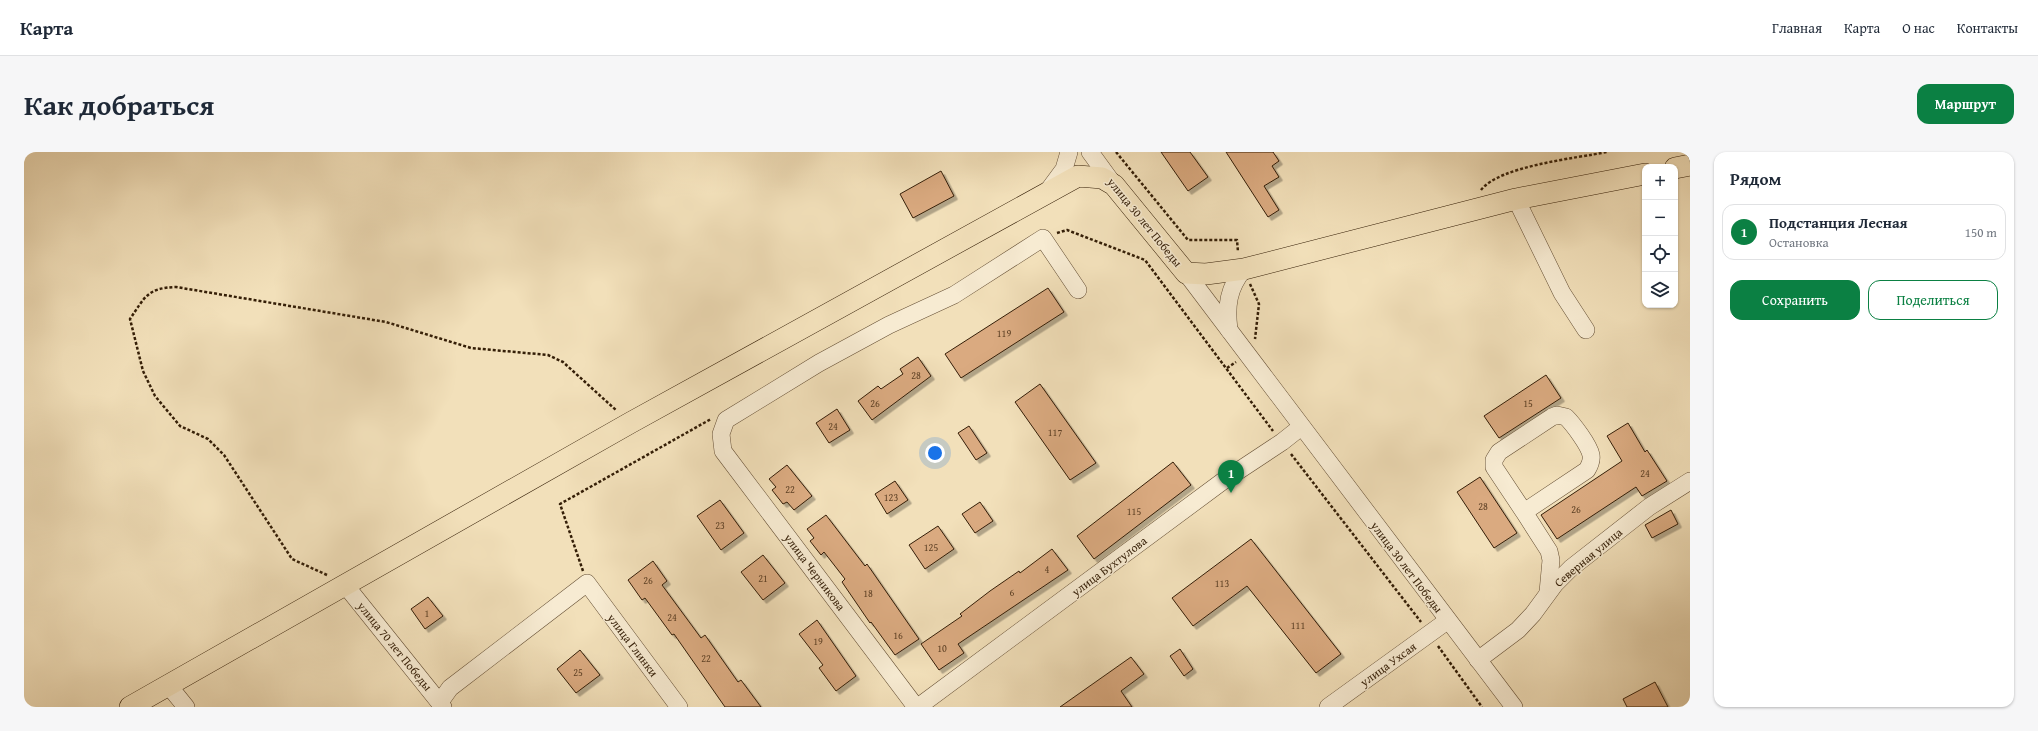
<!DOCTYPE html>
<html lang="ru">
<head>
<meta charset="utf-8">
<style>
	body { margin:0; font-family:"Gentium Book Plus",serif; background:#f6f6f7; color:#1f2937 }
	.controls { position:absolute; right:12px; top:12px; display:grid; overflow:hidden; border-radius:8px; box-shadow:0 1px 3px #0004 }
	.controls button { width:36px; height:36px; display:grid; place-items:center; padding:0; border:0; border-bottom:1px solid #e0e1e3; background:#fff; color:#1f2937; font:20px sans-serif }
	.you { position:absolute; left:911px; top:301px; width:14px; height:14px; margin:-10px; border:3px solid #fff; border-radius:50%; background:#1a73e8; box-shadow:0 0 0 6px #1a73e833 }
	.badge { display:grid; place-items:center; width:26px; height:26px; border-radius:50%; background:#0b8043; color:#fff; font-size:13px; font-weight:700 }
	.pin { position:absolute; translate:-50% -33px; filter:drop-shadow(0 1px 2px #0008) }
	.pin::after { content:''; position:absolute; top:21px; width:14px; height:12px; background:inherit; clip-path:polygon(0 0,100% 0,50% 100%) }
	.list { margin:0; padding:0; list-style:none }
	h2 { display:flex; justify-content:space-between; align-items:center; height:52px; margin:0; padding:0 16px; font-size:17px }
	h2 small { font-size:13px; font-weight:400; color:#747a83 }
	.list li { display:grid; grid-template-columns:26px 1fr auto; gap:12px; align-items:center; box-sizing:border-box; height:56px; margin:0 8px 8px; padding:0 8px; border:1px solid #e0e1e3; border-radius:12px }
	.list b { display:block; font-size:15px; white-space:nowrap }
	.list p { margin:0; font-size:13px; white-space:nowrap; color:#747a83 }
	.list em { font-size:13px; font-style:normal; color:#747a83 }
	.actions { display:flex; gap:8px; padding:12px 16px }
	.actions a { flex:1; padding:9px 0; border:1px solid #0b8043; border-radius:12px; text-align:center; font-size:14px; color:#0b8043 }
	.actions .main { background:#0b8043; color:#fff }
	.icon { flex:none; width:22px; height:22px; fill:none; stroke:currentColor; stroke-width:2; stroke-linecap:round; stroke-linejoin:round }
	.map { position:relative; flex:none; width:1666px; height:555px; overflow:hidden; border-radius:12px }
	header { display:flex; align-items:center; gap:24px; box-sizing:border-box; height:56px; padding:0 20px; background:#fff; border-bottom:1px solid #e0e1e3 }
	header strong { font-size:19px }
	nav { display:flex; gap:22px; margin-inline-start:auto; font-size:14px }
	.intro { display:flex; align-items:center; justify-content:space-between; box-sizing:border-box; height:96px; padding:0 24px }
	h1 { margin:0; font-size:28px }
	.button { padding:10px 18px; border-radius:12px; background:#0b8043; color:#fff; font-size:14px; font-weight:700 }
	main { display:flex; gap:24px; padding:0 24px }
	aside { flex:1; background:#fff; border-radius:12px; box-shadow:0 1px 3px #0004 }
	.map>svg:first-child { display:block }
	.building { fill:#daaa80; stroke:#341e07; filter:url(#shadow) }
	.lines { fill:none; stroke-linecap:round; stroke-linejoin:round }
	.minor-casing { stroke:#644e34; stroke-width:18 }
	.major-casing { stroke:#341e07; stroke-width:22 }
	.path { stroke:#341e07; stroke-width:2.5; stroke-dasharray:3 2; stroke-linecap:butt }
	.minor { stroke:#f7ebd2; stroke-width:17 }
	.major { stroke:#f2e0ba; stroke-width:21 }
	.labels { text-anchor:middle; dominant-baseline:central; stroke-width:3; stroke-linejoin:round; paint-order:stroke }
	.number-label { font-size:10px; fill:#5e4125 }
	.street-label { font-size:12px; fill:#341e07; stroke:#f7ebd2 }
</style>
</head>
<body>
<header>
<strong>Карта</strong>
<nav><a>Главная</a><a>Карта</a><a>О нас</a><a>Контакты</a></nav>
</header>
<div class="intro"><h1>Как добраться</h1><a class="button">Маршрут</a></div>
<main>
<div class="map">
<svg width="1666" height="555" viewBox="0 0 1666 555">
	<defs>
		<filter id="shadow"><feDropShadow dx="3.5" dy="3.5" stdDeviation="0" flood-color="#0004"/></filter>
	</defs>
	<rect width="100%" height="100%" fill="#f2e0ba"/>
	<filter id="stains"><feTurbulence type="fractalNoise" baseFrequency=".005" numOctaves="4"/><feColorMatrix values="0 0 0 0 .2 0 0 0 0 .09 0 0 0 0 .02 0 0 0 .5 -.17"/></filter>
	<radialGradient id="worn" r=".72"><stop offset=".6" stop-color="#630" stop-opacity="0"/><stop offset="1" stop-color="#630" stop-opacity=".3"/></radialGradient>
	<g class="building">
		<path d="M1137 0H1166L1184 25 1164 39Z"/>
		<path d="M1202 0H1249L1255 9 1248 14 1255 25 1240 34 1255 58 1244 65Z"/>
		<path d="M917 19 930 44 889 66 876 42Z"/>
		<path d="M1024 136 1040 160 937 226 921 202Z"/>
		<path d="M894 205 907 224 848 268 834 249 854 234 857 237 879 222 876 217Z"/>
		<path d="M1522 223 1537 246 1475 286 1460 264Z"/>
		<path d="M1016 232 1072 311 1046 328 991 250Z"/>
		<path d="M813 257 826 278 805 291 792 271Z"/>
		<path d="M1604 271 1621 300 1623 298 1643 329 1618 344 1612 335 1533 387 1517 363 1598 309 1583 284Z"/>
		<path d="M945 274 963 301 952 308 934 281Z"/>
		<path d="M1149 310 1167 333 1070 407 1053 384Z"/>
		<path d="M763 313 788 344 770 358 763 350 759 352 748 338 752 335 745 327Z"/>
		<path d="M1456 325 1493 381 1470 396 1433 340Z"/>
		<path d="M871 329 884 348 863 362 851 342Z"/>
		<path d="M696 348 720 381 697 398 673 364Z"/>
		<path d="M956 350 969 369 951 381 938 362Z"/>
		<path d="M1647 358 1654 372 1628 386 1621 373Z"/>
		<path d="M802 363 841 414 843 412 895 487 871 503 847 470 846 471 818 430 821 427 800 400 797 403 786 389 790 386 783 377Z"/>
		<path d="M914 374 930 397 901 417 885 393Z"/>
		<path d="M1227 387 1317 502 1292 521 1223 434 1169 474 1148 446Z"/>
		<path d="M1028 397 1044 418 934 492 940 501 915 518 897 492 938 464 936 462 966 439 995 419 996 421Z"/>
		<path d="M739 403 761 431 739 448 717 420Z"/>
		<path d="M629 409 643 429 638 433 677 486 681 483 714 530 717 528 737 555H701L650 482 648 483 621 446 618 448 604 428Z"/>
		<path d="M404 445 419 464 401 477 387 457Z"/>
		<path d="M793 468 832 524 812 539 795 516 799 513 775 482Z"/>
		<path d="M1156 497 1169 517 1160 524 1146 504Z"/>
		<path d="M556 498 576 523 552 541 533 517Z"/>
		<path d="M1107 505 1120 522 1097 539 1108 555H1036Z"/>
		<path d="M1631 530 1644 555H1603L1599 547Z"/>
	</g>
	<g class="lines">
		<defs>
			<g id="minor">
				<path d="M1066 0 1090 33"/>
				<path d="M1023 40 1040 17 1045 0"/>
				<path d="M1492 47 1538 141 1562 178"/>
				<path d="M1162 121 1490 555"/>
				<path d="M1205 178C1202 154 1204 136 1220 117"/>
				<path d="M1500 360 1470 315V308L1475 300 1528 265 1533 263 1542 265C1549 272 1565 293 1567 303 1568 308 1566 313 1563 318L1500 360 1525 399 1527 408 1524 440"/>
				<path d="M322 434 419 555"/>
				<path d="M1454 508 1494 478 1509 462 1531 432 1547 416 1625 355 1666 329"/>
				<path d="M145 534 162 555"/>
				<path d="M416 550 426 536 563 431 655 555"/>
				<path d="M892 555 699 299 697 282 702 268 795 211 865 173 930 143 1019 86 1054 138"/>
				<path d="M894 555 1199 329 1258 290 1277 275"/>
				<path d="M1304 555 1423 469"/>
			</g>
			<g id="major">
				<path d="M1651 16 1666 13"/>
				<path d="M106 555 606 271 1054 24 1078 26 1090 33 1162 121 1182 122 1220 117 1492 47 1621 22"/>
			</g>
		</defs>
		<use href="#minor" class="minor-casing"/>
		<use href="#major" class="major-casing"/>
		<g class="path">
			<path d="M1092 0 1164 88H1213L1214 100"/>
			<path d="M1457 38C1475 14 1553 6 1583 0"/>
			<path d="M1033 81 1043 78 1121 108 1249 279"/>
			<path d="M1226 132 1235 152 1231 187"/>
			<path d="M1203 216 1212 210"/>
			<path d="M1267 302 1397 470"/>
			<path d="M559 419 536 352 687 267"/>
			<path d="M303 423 268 407 200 303 184 287 156 274 131 244 119 219 106 167C121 145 123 136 152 135L362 170 447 196 524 203 539 210 593 259"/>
			<path d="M1414 494 1458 555"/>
		</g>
		<use href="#minor" class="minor"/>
		<use href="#major" class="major"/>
	</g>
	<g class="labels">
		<g class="number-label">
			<text x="980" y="181">119</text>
			<text x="892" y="223">28</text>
			<text x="851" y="251">26</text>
			<text x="1504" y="251">15</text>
			<text x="809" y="274">24</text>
			<text x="1031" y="280">117</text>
			<text x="1621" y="321">24</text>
			<text x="766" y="337">22</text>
			<text x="867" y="345">123</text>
			<text x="1459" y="354">28</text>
			<text x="1552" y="357">26</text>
			<text x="1110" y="359">115</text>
			<text x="696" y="373">23</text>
			<text x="907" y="395">125</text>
			<text x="1023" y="417">4</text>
			<text x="739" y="426">21</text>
			<text x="624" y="428">26</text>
			<text x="1198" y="431">113</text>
			<text x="988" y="440">6</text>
			<text x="844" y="441">18</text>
			<text x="403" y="461">1</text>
			<text x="648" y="465">24</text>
			<text x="1274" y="473">111</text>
			<text x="874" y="483">16</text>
			<text x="794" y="489">19</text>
			<text x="918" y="496">10</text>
			<text x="682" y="506">22</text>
			<text x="554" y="520">25</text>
		</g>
		<g class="street-label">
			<text transform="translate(1121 70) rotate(51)">улица 30 лет Победы</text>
			<text transform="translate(1564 405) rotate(-40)">Северная улица</text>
			<text transform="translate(1085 414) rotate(-37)">улица Бухтулова</text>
			<text transform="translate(1383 415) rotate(53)">улица 30 лет Победы</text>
			<text transform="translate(791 420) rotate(53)">улица Черникова</text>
			<text transform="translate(609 493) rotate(53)">улица Глинки</text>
			<text transform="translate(371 494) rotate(51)">улица 70 лет Победы</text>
			<text transform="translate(1364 512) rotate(-36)">улица Ухсая</text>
		</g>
	</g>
	<rect width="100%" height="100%" filter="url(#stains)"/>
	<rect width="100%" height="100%" fill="url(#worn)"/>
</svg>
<div class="controls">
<button>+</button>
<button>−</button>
<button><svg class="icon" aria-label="locate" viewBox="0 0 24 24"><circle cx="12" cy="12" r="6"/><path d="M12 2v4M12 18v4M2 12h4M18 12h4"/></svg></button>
<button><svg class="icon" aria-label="layers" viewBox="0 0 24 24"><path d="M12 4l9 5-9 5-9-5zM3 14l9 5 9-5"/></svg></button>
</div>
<div class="you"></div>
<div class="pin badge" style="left:1207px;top:341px">1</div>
</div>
<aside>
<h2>Рядом<small></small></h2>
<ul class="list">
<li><span class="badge">1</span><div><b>Подстанция Лесная</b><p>Остановка</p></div><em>150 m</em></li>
</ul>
<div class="actions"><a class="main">Сохранить</a><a>Поделиться</a></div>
</aside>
</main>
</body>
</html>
